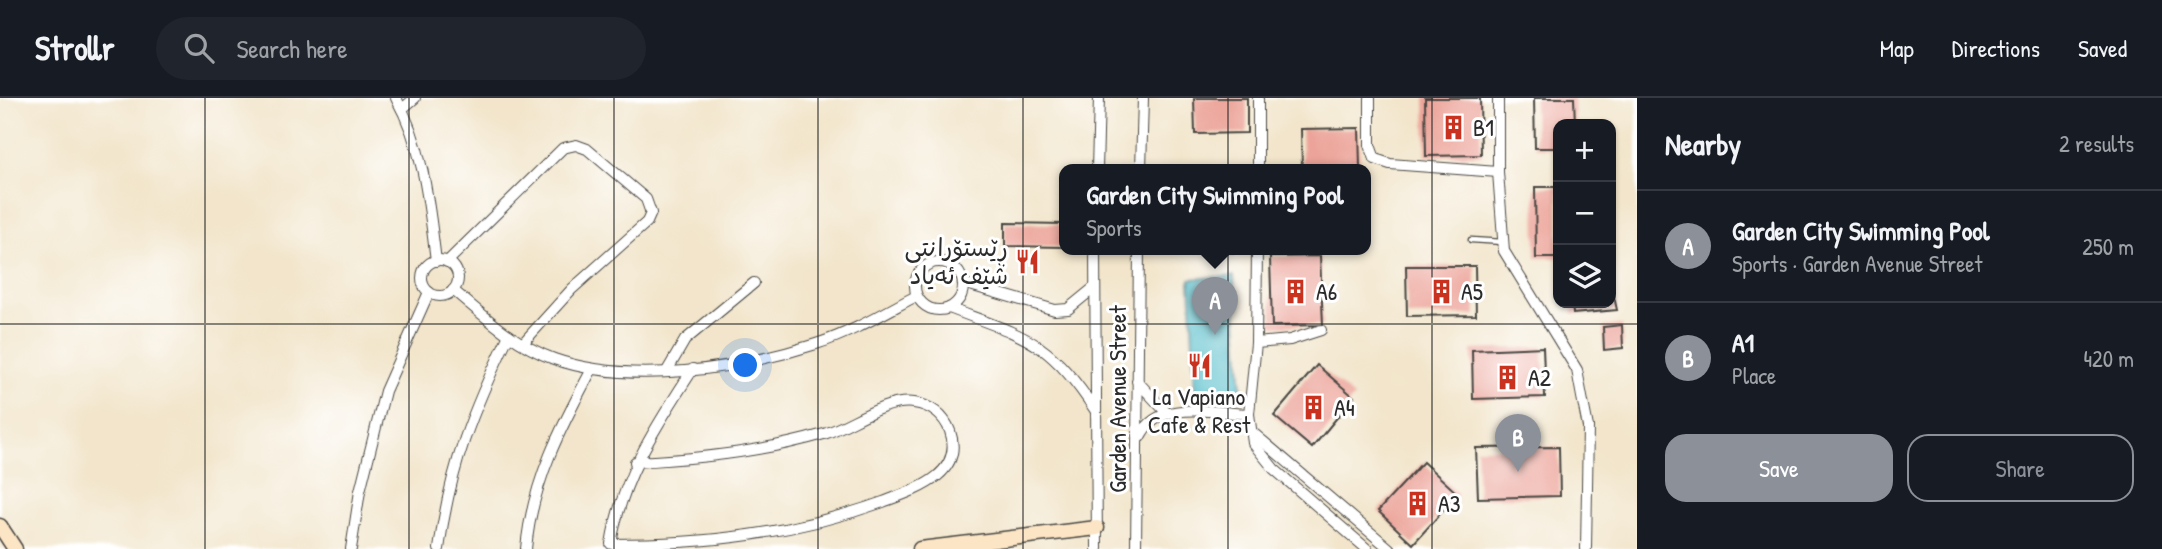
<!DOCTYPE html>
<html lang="en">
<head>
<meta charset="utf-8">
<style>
	body { margin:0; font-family:"Patrick Hand","Playpen Sans Arabic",sans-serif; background:#20242c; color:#f1f3f6 }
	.controls { position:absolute; right:21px; top:21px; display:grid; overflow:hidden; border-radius:14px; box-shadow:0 2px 5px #0004 }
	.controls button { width:63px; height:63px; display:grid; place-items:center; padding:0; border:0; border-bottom:2px solid #363941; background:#171b24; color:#f1f3f6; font:35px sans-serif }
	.you { position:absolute; left:746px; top:268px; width:24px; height:24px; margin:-18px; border:5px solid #fff; border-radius:50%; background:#1a73e8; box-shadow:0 0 0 10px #1a73e833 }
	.badge { display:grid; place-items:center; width:46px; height:46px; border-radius:50%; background:#8c9099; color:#fff; font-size:23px; font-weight:700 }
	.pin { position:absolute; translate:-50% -58px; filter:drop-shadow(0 2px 4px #0008) }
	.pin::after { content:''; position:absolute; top:37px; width:24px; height:21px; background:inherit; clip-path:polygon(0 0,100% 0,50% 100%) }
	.popup { position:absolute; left:1059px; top:66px; width:312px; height:91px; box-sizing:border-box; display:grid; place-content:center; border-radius:14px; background:#171b24; filter:drop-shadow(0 2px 5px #0005); font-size:23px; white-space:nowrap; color:#9ea1a6 }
	.popup b { font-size:26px; color:#f1f3f6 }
	.popup::after { content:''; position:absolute; left:50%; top:100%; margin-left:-14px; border:14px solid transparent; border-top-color:#171b24 }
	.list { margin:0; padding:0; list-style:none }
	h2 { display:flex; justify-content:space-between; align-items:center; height:91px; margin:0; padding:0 28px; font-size:30px }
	h2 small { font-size:23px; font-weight:400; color:#9ea1a6 }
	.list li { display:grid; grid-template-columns:46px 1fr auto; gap:21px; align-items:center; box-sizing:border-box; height:112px; padding:0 28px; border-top:2px solid #363941 }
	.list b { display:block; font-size:26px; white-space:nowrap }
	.list p { margin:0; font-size:23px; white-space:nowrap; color:#9ea1a6 }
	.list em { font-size:23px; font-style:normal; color:#9ea1a6 }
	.actions { display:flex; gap:14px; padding:21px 28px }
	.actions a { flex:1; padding:16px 0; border:2px solid #8c9099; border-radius:21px; text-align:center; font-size:24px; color:#8c9099 }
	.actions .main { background:#8c9099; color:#fff }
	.icon { flex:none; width:38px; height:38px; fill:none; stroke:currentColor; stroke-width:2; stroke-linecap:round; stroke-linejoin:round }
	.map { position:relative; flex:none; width:1637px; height:451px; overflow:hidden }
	header { display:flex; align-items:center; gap:42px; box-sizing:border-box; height:98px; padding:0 35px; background:#171b24; border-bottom:2px solid #363941 }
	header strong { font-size:33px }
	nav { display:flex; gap:38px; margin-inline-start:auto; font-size:24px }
	.search { width:490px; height:63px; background:#20242c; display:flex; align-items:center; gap:18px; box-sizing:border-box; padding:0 24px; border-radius:38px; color:#9ea1a6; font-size:26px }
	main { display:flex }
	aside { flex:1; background:#171b24 }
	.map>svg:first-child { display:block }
	.water { fill:#4dbac7; stroke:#3c7279; stroke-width:2 }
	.building { fill:#eca49a }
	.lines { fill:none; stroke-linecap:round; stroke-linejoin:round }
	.lane-casing { stroke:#494743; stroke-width:7 }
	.street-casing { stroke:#494743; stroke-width:12 }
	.secondary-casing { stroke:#494743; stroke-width:17 }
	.lane { stroke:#fff; stroke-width:4.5 }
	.street { stroke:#fff; stroke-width:10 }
	.secondary { stroke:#fce5c4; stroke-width:14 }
	.grid { fill:none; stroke:#2b2b2b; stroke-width:2; stroke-opacity:0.55 }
	.labels { text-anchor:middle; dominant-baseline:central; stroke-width:6; stroke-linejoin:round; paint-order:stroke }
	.poi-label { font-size:24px; fill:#2b2b2b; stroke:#fff; text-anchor:start }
	.street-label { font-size:24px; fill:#2b2b2b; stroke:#fff }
</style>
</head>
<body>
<header>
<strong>Strollr</strong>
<div class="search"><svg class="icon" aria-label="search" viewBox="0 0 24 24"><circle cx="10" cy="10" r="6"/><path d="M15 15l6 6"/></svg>Search here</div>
<nav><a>Map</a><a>Directions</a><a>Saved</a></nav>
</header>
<main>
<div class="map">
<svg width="1637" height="451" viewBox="0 0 1637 451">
	<rect width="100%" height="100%" fill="#fff"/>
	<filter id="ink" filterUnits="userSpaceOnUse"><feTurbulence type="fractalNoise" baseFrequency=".0143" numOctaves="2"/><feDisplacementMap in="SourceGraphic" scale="14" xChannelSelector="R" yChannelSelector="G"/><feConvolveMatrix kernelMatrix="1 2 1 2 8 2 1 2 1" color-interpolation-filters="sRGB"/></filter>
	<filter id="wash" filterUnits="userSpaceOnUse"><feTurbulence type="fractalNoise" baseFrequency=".00686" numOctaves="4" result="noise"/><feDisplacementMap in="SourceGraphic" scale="28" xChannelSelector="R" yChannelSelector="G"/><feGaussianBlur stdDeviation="1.57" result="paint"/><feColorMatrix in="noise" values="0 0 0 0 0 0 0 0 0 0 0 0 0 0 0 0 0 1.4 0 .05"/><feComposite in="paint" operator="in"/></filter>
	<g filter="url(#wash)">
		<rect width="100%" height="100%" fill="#f2e5cb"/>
		<path class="water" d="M1234 178 1242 293H1195L1190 181Z"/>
		<g id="blocks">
			<g class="building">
				<path d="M1194 0H1247V35L1195 36Z"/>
				<path d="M1425 0H1480L1481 57 1426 58Z"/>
				<path d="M1534 0H1574L1575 26H1558V50H1535Z"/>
				<path d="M1359 30 1360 71H1302L1301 31Z"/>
				<path d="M1535 89H1558V160H1536Z"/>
				<path d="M1005 125 1064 126V149L1005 148Z"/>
				<path d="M1193 151H1248V154L1193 155Z"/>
				<path d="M1320 158 1323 227 1272 228 1270 159Z"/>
				<path d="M1406 168H1475L1476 217 1407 218Z"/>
				<path d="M1611 185 1617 212 1573 216 1572 205H1611Z"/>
				<path d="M1622 227 1623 250 1604 252 1603 229Z"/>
				<path d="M1543 249 1545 299 1473 301 1472 252Z"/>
				<path d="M1317 267 1354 299 1312 350 1274 318Z"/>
				<path d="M1559 349 1560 398 1478 400 1476 350Z"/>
				<path d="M1423 364 1458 396 1413 446 1378 413Z"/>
			</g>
		</g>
	</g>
	<g filter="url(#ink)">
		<use href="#blocks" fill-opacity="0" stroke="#494743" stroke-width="2"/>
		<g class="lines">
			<defs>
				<path id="lane" d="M1471 142 1503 144"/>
				<g id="street">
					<path d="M396 0C424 50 429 107 436 163"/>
					<path d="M1370 0V47L1375 61 1390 66 1498 74"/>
					<path d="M1498 0V74L1504 153 1577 272 1582 299 1588 329 1586 451"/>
					<path d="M402 11 415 0"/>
					<path d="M1097 71 1099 0"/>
					<path d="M1141 71 1143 0"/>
					<path d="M1258 71V0"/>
					<path d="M1095 151 1097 451"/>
					<path d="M1257 151 1256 245 1249 316 1253 345 1274 371 1367 451"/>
					<circle cx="440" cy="180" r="18"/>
					<circle cx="939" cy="188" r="24"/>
					<path d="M447 164 563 50 576 47 587 51 646 101 651 115 647 124 572 191 523 245"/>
					<path d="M963 185 1055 212 1068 211 1095 189"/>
					<path d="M453 192C484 218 515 247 554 261 631 288 739 271 816 246 851 235 884 215 916 198"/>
					<path d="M949 210C1025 239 1049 241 1095 312"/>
					<path d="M1256 245 1290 242 1321 232"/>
					<path d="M667 273 685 242 754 185"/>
					<path d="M1137 283 1165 313"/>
					<path d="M1252 334 1390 451"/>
					<path d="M1140 339C1158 300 1213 315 1249 316"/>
					<path d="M635 364C699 361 762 354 824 336 852 327 884 301 914 305 930 307 944 317 950 333 965 377 915 392 883 404 794 436 705 446 611 446 622 378 657 327 693 271"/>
					<path d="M351 451 360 393 385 293 429 194"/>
					<path d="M439 451C450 368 473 312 509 237"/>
					<path d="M526 451C532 384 561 329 592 271"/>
					<path d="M1136 451 1139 151"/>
				</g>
				<g id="secondary">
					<path d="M0 428 15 451"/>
					<path d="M920 451 1097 430"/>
				</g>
			</defs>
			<use href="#lane" class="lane-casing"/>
			<use href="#street" class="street-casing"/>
			<use href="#secondary" class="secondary-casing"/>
			<use href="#lane" class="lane"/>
			<use href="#street" class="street"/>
			<use href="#secondary" class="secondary"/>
		</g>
	</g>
	<path class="grid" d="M205 0V451M409 0V451M614 0V451M818 0V451M1023 0V451M1228 0V451M1432 0V451M0 226H1637"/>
	<defs>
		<symbol id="building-bare" viewBox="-9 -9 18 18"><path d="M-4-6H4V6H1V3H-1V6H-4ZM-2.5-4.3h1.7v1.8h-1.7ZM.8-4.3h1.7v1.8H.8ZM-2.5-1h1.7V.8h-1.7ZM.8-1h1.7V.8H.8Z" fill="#c8321e" stroke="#fff" stroke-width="2.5" paint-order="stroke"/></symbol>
		<symbol id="restaurant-bare" viewBox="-9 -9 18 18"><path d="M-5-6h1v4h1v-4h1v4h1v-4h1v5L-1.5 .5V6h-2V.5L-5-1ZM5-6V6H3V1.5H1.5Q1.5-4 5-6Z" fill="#c8321e" stroke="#fff" stroke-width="2.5" paint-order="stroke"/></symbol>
	</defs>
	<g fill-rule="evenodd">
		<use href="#building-bare" x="1436" y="12" width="35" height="35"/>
		<use href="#restaurant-bare" x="1010" y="146" width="35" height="35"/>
		<use href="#building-bare" x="1278" y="176" width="35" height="35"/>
		<use href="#building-bare" x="1424" y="176" width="35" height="35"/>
		<use href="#restaurant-bare" x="1182" y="250" width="35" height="35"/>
		<use href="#building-bare" x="1490" y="262" width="35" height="35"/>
		<use href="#building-bare" x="1296" y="292" width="35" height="35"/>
		<use href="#building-bare" x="1400" y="388" width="35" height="35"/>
	</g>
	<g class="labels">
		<g class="poi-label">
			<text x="1473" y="29">B1</text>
			<text x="1008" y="149" text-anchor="end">ڕێستۆرانتی<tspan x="1008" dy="28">شێف ئەیاد</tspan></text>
			<text x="1316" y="193">A6</text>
			<text x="1461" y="193">A5</text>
			<text x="1528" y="279">A2</text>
			<text x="1199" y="298" text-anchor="middle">La Vapiano<tspan x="1199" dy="28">Cafe &amp; Rest</tspan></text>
			<text x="1334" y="309">A4</text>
			<text x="1438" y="405">A3</text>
		</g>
		<g class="street-label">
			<text transform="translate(1117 301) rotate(-90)">Garden Avenue Street</text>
		</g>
	</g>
</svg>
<div class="controls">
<button>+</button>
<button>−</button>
<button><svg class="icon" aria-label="layers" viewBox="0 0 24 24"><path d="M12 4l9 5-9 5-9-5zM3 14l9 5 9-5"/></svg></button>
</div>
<div class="you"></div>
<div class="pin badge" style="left:1215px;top:237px">A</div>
<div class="popup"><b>Garden City Swimming Pool</b>Sports</div>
<div class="pin badge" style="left:1518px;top:374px">B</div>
</div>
<aside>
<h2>Nearby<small>2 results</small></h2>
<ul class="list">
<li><span class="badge">A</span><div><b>Garden City Swimming Pool</b><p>Sports · Garden Avenue Street</p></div><em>250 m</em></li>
<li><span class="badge">B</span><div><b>A1</b><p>Place</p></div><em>420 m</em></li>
</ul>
<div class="actions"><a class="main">Save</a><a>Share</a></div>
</aside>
</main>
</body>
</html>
